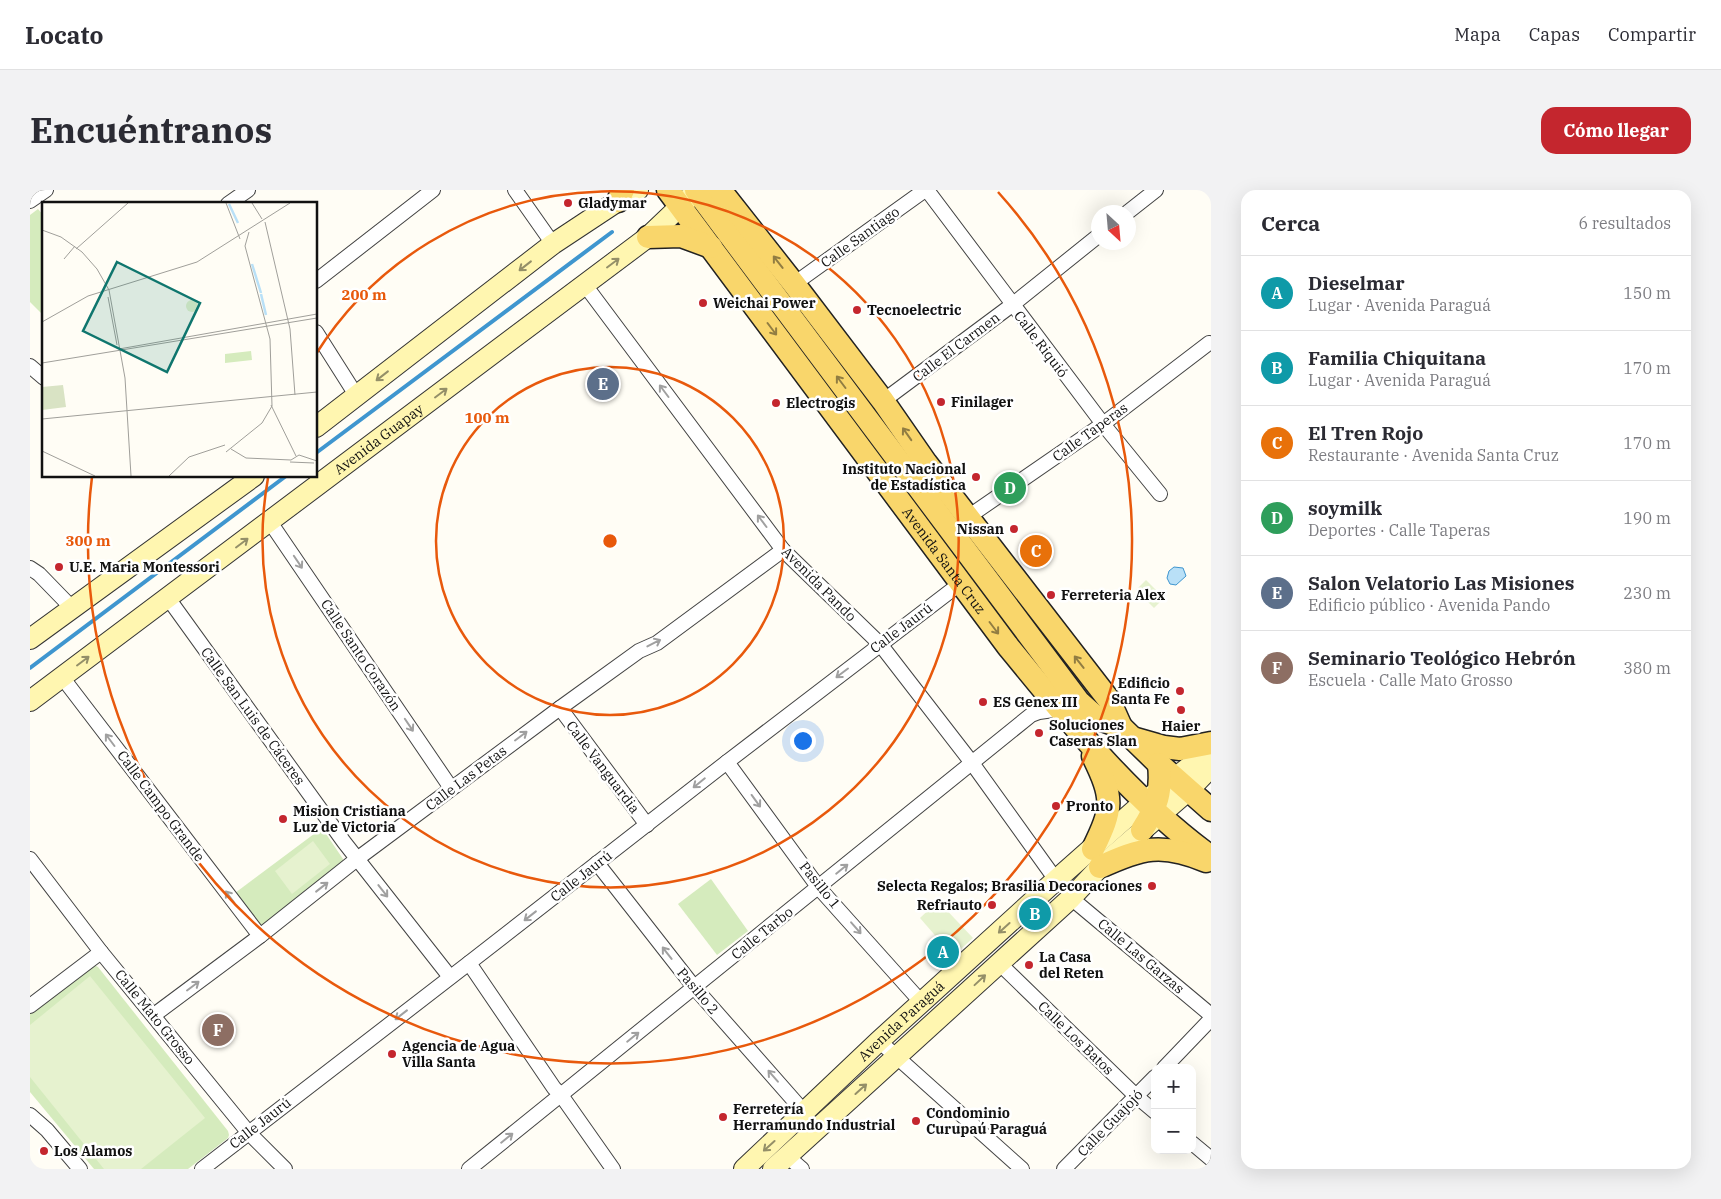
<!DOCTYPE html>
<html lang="es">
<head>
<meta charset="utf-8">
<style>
	body { margin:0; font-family:"IBM Plex Serif",serif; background:#f2f2f3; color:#2b2b33 }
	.controls { position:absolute; right:15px; bottom:15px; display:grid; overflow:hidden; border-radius:10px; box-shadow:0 5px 20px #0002 }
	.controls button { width:45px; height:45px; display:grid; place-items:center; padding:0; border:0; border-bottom:1px solid #e1e1e2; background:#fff; color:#2b2b33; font:25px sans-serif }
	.compass { position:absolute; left:1061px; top:15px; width:45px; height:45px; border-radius:50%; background:#fff; box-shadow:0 5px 20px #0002; rotate:154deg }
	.you { position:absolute; left:772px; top:550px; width:18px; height:18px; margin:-12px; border:4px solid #fff; border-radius:50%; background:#1a73e8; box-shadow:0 0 0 8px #1a73e833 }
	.badge { display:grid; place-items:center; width:32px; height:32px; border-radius:50%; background:#c4262e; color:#fff; font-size:16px; font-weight:700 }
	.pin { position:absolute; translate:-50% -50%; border:2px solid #fff; box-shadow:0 1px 5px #0006 }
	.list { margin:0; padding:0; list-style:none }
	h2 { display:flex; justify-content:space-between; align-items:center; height:65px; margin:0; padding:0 20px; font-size:21px }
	h2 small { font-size:16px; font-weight:400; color:#7c7c81 }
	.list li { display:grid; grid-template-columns:32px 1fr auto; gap:15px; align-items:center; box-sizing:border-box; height:75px; padding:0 20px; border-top:1px solid #e1e1e2 }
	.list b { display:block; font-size:19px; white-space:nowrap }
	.list p { margin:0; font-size:16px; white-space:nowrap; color:#7c7c81 }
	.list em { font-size:16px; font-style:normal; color:#7c7c81 }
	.map { position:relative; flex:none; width:1181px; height:979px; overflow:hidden; border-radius:15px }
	header { display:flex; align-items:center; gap:30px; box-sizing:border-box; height:70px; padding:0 25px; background:#fff; border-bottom:1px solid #e1e1e2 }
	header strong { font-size:24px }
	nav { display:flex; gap:28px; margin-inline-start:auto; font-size:18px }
	.intro { display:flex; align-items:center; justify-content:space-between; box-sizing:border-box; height:120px; padding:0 30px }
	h1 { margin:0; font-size:35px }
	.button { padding:12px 22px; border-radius:15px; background:#c4262e; color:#fff; font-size:18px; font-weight:700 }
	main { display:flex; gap:30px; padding:0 30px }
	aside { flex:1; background:#fff; border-radius:15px; box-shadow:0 5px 20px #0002 }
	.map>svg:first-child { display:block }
	.green { fill:#d5ebbd }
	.pitch { fill:#e6f2cf }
	.water { fill:#b9e0f7; stroke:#3f96cf }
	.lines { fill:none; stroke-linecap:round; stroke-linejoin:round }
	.stream { stroke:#3f96cf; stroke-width:4 }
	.street-casing { stroke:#444; stroke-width:16 }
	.secondary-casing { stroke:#333; stroke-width:22 }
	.primary-casing { stroke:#222; stroke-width:25 }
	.street { stroke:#fff; stroke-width:14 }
	.secondary { stroke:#fff6b0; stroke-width:20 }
	.primary { stroke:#f9d66b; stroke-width:22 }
	.oneway { stroke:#917d42 }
	.oneway2 { stroke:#948f68 }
	.oneway3 { stroke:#a0a0a0 }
	.ring { fill:none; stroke:#e8590c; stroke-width:2.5 }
	.poi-dot { fill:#c4262e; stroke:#fff; stroke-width:2 }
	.labels { text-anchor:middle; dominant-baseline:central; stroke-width:5; stroke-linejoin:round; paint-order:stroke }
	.poi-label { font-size:14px; font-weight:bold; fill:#111; stroke:#fff; text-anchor:start }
	.street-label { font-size:14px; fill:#111; stroke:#fff }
	.inset-river { fill:none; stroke:#b9e0f7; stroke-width:2.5 }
	.inset-road { fill:none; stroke:#a09f9a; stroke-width:1 }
	.view { fill:#0f766e; fill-opacity:0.15; stroke:#0f766e; stroke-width:2.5 }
	.inset-edge { fill:none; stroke:#111; stroke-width:2.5 }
	.centre { fill:#e8590c; stroke:#fff; stroke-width:2.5 }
	.ring-label { font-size:15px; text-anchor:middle; font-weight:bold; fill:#e8590c; stroke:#fff; stroke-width:5; stroke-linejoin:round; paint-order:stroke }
</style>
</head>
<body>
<header>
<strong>Locato</strong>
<nav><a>Mapa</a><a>Capas</a><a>Compartir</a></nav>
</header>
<div class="intro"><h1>Encuéntranos</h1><a class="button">Cómo llegar</a></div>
<main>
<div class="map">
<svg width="1181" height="979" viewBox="0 0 1181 979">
	<rect width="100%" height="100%" fill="#fffdf5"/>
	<g class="green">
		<path d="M8 19 14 26V126L0 112V25Z"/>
		<path d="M292 638 313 669V673L238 734 232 735 227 732 205 703Z"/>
		<path d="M681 689 718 741 687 765 648 714Z"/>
		<path d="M64 775 68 777 198 941 199 945 198 948 158 979H64L0 902V824L61 776Z"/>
	</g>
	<g class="pitch">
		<path d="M1116 390 1134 408 1124 418 1106 400Z"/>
		<path d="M283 651 300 674 262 704 245 681Z"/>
		<path d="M908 711 943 748 923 766 890 728Z"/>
		<path d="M60 786 175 928 111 979H74L0 887V835Z"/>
	</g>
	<path class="water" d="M1144 377 1153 378 1156 386 1146 395 1140 394 1137 388 1139 381Z"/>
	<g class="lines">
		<g class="stream">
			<path d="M286 263 582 42"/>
			<path d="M0 478 256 286"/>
		</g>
		<defs>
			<g id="street">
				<path d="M485 0 523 54"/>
				<path d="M897 0 1073 234 1130 304"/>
				<path d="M0 11 16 0"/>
				<path d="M198 14 218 0"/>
				<path d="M1098 22 1126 0"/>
				<path d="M286 91 403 0"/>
				<path d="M764 94 895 0"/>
				<path d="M555 95 753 360 850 454 942 573 1026 690"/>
				<path d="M286 142 326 205"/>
				<path d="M0 176 14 188"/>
				<path d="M853 211 982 115 1068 46"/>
				<path d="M938 327 1073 234 1179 153"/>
				<path d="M240 332 421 598"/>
				<path d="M0 378 9 384 43 419"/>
				<path d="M138 408 314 652 420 787"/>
				<path d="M32 487 230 746"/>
				<path d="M530 518 617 635"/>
				<path d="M697 572 789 698 892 813"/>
				<path d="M0 669 71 762 218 942 255 979"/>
				<path d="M567 673 664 797 775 923"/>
				<path d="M1041 708 1181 825"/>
				<path d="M439 773 524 898 531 905 583 979"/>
				<path d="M969 773 1106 906 1125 922"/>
				<path d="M0 816 71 762"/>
				<path d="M124 825 230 746 327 669 530 518 609 461 627 453 753 360"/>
				<path d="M849 851 992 979"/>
				<path d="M1134 878 1181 829"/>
				<path d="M0 925 17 940 50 979"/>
				<path d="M1162 953 1181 969"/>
				<path d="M757 966 772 979"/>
				<path d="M172 979 439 773 697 572 931 393"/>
				<path d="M439 979 1001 525 1009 522 1030 519"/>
				<path d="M1034 979 1125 887"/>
			</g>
			<g id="secondary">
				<path d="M286 237 523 54 588 11 608 0"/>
				<path d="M0 449 224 286"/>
				<path id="s1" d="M0 511 618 47 662 5"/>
				<path id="s2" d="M714 979 849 851 1026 690 1114 612 1181 560"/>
				<path d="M743 979 1041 708 1070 677 1159 600 1181 577"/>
			</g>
			<g id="primary">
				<path id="s3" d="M638 0 977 455C1039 531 1101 609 1181 667"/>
				<path d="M666 0 1049 512 1067 528 1091 537 1129 574 1181 620"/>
				<path d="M690 0 764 94 853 211 896 273 1079 510 1091 537"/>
				<path d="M588 11 593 0"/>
				<path d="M618 47 651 46 681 57"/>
				<path d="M1106 549 1134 557 1150 559 1181 553"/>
				<path d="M1112 640C1127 617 1132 602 1129 574"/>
				<path d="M1063 659C1083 618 1084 609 1063 566"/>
				<path d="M1070 677C1111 658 1132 652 1176 671"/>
			</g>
		</defs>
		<use href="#street" class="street-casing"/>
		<use href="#secondary" class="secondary-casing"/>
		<use href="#primary" class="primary-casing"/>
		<use href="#street" class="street"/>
		<use href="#secondary" class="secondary"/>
		<use href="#primary" class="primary"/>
	</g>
	<defs><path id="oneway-shaft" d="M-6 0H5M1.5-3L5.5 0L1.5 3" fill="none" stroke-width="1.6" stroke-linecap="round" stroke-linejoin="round" transform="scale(1.25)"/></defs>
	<g class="oneway">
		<use href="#oneway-shaft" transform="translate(748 72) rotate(-128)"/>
		<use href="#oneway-shaft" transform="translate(742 139) rotate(53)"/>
		<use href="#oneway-shaft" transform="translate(811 192) rotate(-127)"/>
		<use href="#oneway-shaft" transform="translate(877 244) rotate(-125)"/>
		<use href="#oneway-shaft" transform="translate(964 438) rotate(53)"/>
		<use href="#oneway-shaft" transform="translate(1049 472) rotate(-128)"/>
	</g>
	<g class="oneway2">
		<use href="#oneway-shaft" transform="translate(583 73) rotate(-37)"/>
		<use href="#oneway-shaft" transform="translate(495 76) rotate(142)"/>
		<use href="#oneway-shaft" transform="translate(352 186) rotate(142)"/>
		<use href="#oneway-shaft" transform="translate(411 203) rotate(-37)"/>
		<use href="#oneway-shaft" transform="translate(212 353) rotate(-37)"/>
		<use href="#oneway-shaft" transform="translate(53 471) rotate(-37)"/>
		<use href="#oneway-shaft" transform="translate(974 738) rotate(138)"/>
		<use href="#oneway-shaft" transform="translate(950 790) rotate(-43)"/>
		<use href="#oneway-shaft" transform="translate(831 899) rotate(-42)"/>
		<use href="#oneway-shaft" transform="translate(739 956) rotate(138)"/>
	</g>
	<g class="oneway3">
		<use href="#oneway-shaft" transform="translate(634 201) rotate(-127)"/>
		<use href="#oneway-shaft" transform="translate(732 331) rotate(-127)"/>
		<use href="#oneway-shaft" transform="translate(268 372) rotate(56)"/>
		<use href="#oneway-shaft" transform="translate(624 453) rotate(-27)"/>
		<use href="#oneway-shaft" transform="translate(812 483) rotate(143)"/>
		<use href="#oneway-shaft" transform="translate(379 535) rotate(56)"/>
		<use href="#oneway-shaft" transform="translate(491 546) rotate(-37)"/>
		<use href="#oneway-shaft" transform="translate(80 550) rotate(-127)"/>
		<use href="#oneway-shaft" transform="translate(669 593) rotate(141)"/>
		<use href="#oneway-shaft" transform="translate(726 611) rotate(54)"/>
		<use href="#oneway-shaft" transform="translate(812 679) rotate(-39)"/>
		<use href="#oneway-shaft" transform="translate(292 697) rotate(-38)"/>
		<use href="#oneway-shaft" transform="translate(353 701) rotate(52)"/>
		<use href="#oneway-shaft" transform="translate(200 707) rotate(-127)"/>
		<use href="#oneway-shaft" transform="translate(500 726) rotate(142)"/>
		<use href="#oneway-shaft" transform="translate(826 738) rotate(49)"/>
		<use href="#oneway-shaft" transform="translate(637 763) rotate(-128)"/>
		<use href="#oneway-shaft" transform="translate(163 796) rotate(-37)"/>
		<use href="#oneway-shaft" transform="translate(371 825) rotate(142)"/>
		<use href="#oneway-shaft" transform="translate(603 847) rotate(-39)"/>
		<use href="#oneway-shaft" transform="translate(743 886) rotate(-131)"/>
		<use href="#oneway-shaft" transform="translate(477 948) rotate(-39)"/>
	</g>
	<g class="ring">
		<circle cx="580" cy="351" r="174"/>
		<path d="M286 164A348 348 0 1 1 238 288"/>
		<path d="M968 2A522 522 0 1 1 62 287"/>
	</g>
	<g class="poi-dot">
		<circle cx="538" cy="13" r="5"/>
		<circle cx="673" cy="113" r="5"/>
		<circle cx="827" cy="120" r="5"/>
		<circle cx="911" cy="212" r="5"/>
		<circle cx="746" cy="213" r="5"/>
		<circle cx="946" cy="287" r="5"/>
		<circle cx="984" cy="339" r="5"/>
		<circle cx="29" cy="377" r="5"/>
		<circle cx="1021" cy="405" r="5"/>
		<circle cx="1150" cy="501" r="5"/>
		<circle cx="953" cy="512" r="5"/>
		<circle cx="1151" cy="520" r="5"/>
		<circle cx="1009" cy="543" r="5"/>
		<circle cx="1026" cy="616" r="5"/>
		<circle cx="253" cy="629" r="5"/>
		<circle cx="1122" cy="696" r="5"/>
		<circle cx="962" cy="715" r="5"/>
		<circle cx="999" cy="775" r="5"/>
		<circle cx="362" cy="864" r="5"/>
		<circle cx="693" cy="927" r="5"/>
		<circle cx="886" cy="931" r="5"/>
		<circle cx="14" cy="961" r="5"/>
	</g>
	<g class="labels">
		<g class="poi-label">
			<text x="548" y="13">Gladymar</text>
			<text x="683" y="113">Weichai Power</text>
			<text x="837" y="120">Tecnoelectric</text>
			<text x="921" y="212">Finilager</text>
			<text x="756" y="213">Electrogis</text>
			<text x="936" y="279" text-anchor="end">Instituto Nacional<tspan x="936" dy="16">de Estadística</tspan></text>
			<text x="974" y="339" text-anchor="end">Nissan</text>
			<text x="39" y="377">U.E. Maria Montessori</text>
			<text x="1031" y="405">Ferreteria Alex</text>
			<text x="1140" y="493" text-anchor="end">Edificio<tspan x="1140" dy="16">Santa Fe</tspan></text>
			<text x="963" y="512">ES Genex III</text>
			<text x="1019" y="535">Soluciones<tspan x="1019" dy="16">Caseras Slan</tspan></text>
			<text x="1151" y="536" text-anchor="middle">Haier</text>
			<text x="1036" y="616">Pronto</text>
			<text x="263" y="621">Mision Cristiana<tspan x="263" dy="16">Luz de Victoria</tspan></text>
			<text x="1112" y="696" text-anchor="end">Selecta Regalos; Brasilia Decoraciones</text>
			<text x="952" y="715" text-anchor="end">Refriauto</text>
			<text x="1009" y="767">La Casa<tspan x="1009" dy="16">del Reten</tspan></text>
			<text x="372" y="856">Agencia de Agua<tspan x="372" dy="16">Villa Santa</tspan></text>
			<text x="703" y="919">Ferretería<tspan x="703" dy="16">Herramundo Industrial</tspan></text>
			<text x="896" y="923">Condominio<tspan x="896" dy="16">Curupaú Paraguá</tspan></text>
			<text x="24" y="961">Los Alamos</text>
		</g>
		<g class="street-label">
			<text transform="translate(830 47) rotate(-36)">Calle Santiago</text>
			<text transform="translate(1011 154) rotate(53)">Calle Riquió</text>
			<text transform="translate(926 157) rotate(-37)">Calle El Carmen</text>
			<text transform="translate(1060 242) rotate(-36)">Calle Taperas</text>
			<text stroke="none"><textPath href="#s1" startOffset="436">Avenida Guapay</textPath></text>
			<text stroke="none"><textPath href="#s3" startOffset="462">Avenida Santa Cruz</textPath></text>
			<text transform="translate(789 394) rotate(45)">Avenida Pando</text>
			<text transform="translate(871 438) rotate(-37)">Calle Jaurú</text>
			<text transform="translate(331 465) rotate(56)">Calle Santo Corazón</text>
			<text transform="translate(223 526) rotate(54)">Calle San Luis de Cáceres</text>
			<text transform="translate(573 577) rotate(53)">Calle Vanguardia</text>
			<text transform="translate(436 588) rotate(-37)">Calle Las Petas</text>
			<text transform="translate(131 616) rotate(53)">Calle Campo Grande</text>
			<text transform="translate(551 686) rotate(-38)">Calle Jaurú</text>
			<text transform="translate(790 695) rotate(51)">Pasillo 1</text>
			<text transform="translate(732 743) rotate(-39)">Calle Tarbo</text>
			<text transform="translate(1111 766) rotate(40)">Calle Las Garzas</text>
			<text transform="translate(668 801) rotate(50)">Pasillo 2</text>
			<text transform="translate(125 827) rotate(51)">Calle Mato Grosso</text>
			<text stroke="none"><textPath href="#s2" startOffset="216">Avenida Paraguá</textPath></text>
			<text transform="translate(1046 848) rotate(44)">Calle Los Batos</text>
			<text transform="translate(230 933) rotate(-38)">Calle Jaurú</text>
			<text transform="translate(1080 933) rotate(-46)">Calle Guajojó</text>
		</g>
	</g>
	<g transform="translate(12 12)">
		<rect width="275" height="275" fill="#fffdf5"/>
		<path d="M209 149 210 158 183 161V152Z" fill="#d5ebbd"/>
		<path d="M21 183 24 205 0 208V185Z" fill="#d9e3c4"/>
		<path d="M144 104a6 6 0 1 1 12 0a6 6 0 1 1-12 0Z" fill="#e6f2cf"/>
		<path class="inset-river" d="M187 2 196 21M210 62 219 91M219 92 224 113"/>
		<path class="inset-road" d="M184 1 198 37M210 1 220 17M223 20 248 127 253 193M0 28 19 35 40 50 55 67 67 88 83 176 89 274M34 47 86 1M22 57 33 44M66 95 75 143M0 120 46 94 155 60 248 1M77 147 275 112M0 161 275 116M229 203 254 254M0 217 275 190M189 247 204 256 249 258 257 253 275 259M0 249 53 274M184 250 220 221 230 204 228 137 203 44 207 30M248 260 272 261M127 274 147 255 183 243"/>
		<path class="view" d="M75 60 158 101 125 170 41 129Z"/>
		<rect width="275" height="275" class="inset-edge"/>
	</g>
	<circle cx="580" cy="351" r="8" class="centre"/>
	<g class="ring-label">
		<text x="334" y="110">200 m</text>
		<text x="457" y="233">100 m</text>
		<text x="58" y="356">300 m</text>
	</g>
</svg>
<div class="controls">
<button>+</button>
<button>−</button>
</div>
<svg class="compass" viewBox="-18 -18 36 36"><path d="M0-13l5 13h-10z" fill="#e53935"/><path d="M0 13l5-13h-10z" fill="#7c7c81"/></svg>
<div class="you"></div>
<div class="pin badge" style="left:913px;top:762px;background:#0f9aa8">A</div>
<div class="pin badge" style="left:1005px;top:724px;background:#0f9aa8">B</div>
<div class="pin badge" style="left:1006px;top:361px;background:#e8710a">C</div>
<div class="pin badge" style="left:980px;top:298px;background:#2e9e5b">D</div>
<div class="pin badge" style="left:573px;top:194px;background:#5c6f8a">E</div>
<div class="pin badge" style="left:188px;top:840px;background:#8d6e63">F</div>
</div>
<aside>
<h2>Cerca<small>6 resultados</small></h2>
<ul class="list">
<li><span class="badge" style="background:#0f9aa8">A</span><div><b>Dieselmar</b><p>Lugar · Avenida Paraguá</p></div><em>150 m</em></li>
<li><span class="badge" style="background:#0f9aa8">B</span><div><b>Familia Chiquitana</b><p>Lugar · Avenida Paraguá</p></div><em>170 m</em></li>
<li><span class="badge" style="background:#e8710a">C</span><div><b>El Tren Rojo</b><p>Restaurante · Avenida Santa Cruz</p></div><em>170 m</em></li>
<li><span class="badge" style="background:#2e9e5b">D</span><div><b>soymilk</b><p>Deportes · Calle Taperas</p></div><em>190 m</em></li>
<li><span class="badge" style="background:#5c6f8a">E</span><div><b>Salon Velatorio Las Misiones</b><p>Edificio público · Avenida Pando</p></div><em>230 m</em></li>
<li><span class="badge" style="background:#8d6e63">F</span><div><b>Seminario Teológico Hebrón</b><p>Escuela · Calle Mato Grosso</p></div><em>380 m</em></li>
</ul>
</aside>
</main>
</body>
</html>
